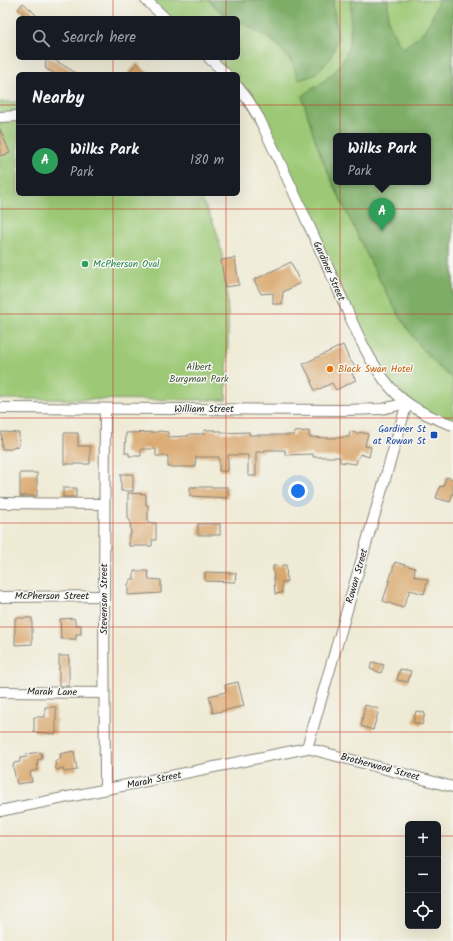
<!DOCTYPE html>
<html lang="en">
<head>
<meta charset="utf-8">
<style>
	body { margin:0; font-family:Kalam,sans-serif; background:#20242c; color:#f1f3f6 }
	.controls { position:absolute; right:12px; bottom:12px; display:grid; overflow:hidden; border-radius:6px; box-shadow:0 4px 16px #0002 }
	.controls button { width:36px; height:36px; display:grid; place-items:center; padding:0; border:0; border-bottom:1px solid #363941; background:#171b24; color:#f1f3f6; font:20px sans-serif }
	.you { position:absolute; left:298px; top:491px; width:14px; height:14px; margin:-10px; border:3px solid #fff; border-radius:50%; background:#1a73e8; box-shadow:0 0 0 6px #1a73e833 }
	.badge { display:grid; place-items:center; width:26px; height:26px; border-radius:50%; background:#c8321e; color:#fff; font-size:13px; font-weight:700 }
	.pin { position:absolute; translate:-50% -33px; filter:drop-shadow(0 1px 2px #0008) }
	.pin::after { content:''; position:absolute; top:21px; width:14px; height:12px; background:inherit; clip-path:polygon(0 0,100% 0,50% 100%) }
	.popup { position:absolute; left:333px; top:133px; width:98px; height:52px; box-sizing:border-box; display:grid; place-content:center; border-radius:6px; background:#171b24; filter:drop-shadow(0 1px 3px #0005); font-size:13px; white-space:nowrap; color:#9ea1a6 }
	.popup b { font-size:15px; color:#f1f3f6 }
	.popup::after { content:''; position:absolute; left:50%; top:100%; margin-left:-8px; border:8px solid transparent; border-top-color:#171b24 }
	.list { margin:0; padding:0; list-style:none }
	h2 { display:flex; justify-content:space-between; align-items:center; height:52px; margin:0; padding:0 16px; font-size:17px }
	h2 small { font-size:13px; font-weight:400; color:#9ea1a6 }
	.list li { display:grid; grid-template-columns:26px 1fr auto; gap:12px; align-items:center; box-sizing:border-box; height:72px; padding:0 16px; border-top:1px solid #363941 }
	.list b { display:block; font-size:15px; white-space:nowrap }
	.list p { margin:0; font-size:13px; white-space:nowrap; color:#9ea1a6 }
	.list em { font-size:13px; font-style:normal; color:#9ea1a6 }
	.icon { flex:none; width:22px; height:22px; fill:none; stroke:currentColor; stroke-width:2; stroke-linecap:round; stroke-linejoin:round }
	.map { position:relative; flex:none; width:453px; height:941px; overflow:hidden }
	.search { position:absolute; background:#171b24; box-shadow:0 4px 16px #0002; left:16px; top:16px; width:224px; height:44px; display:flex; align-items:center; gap:10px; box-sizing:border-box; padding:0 14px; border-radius:6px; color:#9ea1a6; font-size:15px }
	.panel { position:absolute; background:#171b24; box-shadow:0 4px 16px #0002; left:16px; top:72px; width:224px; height:124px; border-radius:6px }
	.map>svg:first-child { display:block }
	.green { fill:#9dc976; stroke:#5c7249; fill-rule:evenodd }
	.forest { fill:#7ead67; stroke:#4d6442; fill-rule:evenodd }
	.building { fill:#d8a569 }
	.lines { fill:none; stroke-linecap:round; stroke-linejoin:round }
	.minor-casing { stroke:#858378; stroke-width:12 }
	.minor { stroke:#fff; stroke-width:10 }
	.grid { fill:none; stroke:#c8321e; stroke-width:1; stroke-opacity:0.55 }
	.leisure-dot { fill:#2e9e5b; stroke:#f6f6f2; stroke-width:1.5 }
	.food-dot { fill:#e8710a; stroke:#f6f6f2; stroke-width:1.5 }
	.transit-dot { fill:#1a4fb4; stroke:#f6f6f2; stroke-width:1.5 }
	.labels { text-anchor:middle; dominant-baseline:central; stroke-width:3; stroke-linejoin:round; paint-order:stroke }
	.leisure-label { font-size:10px; fill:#27864d; stroke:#f6f6f2; text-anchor:start }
	.street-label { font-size:10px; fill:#1c1c1c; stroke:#f6f6f2 }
	.park-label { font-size:10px; fill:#49593c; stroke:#f6f6f2 }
	.food-label { font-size:10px; fill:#c56008; stroke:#f6f6f2; text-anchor:start }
	.transit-label { font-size:10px; fill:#164399; stroke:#f6f6f2; text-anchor:end }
</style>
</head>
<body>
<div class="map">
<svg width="453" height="941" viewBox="0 0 453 941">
	<rect width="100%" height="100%" fill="#f6f6f2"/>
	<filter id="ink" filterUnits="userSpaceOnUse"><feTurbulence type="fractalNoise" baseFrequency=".025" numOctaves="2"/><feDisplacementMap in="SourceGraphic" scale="8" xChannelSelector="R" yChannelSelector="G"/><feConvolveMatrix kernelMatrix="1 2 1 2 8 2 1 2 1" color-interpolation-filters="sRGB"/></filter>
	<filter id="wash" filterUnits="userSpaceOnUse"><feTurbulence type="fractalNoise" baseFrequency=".012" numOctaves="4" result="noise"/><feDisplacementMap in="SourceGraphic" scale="16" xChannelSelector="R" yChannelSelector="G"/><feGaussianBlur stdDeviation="0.9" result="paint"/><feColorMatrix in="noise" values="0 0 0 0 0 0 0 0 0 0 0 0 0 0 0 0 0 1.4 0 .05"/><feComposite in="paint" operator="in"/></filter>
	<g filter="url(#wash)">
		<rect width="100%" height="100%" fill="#eeead4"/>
		<g class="green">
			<path d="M146 0H453V425L424 413 378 371 268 136 238 87V74H226L209 58H238V18H165ZM336 136H428V182H336Z"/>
			<path d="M0 102H18V194H199C205 206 213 220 217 233 232 288 228 344 226 400L0 399Z"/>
		</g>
		<g class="forest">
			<path d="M208 0H336L333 3 338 38 330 59 314 75 299 80 291 61 275 42 238 20V18C226 18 216 8 208 0Z"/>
			<path d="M351 0H388V20L397 41 403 48C425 34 430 25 438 1L437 0H453V379C408 346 378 277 354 228 342 202 328 175 318 148 312 131 307 113 302 96 311 89 322 83 330 76 355 53 350 30 351 0ZM336 136H428V182H336Z"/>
		</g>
		<g id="blocks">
			<g class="building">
				<path d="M23 3 30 9 39 18H28L18 9Z"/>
				<path d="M48 58H51L78 74H55L45 68 46 65 45 64Z"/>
				<path d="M137 63 149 74H127Z"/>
				<path d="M0 129 10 153 0 156Z"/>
				<path d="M235 258 239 285 225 287 221 260Z"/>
				<path d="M291 262 300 283 283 292 282 304H273V293L261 294 254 280Z"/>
				<path d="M343 345 349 359 354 365 356 372 352 374 356 380 336 390 332 383 315 391 311 382 312 381 303 364Z"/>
				<path d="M205 430H215V431H222V433L249 432V435H294V432L309 431V437L329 438 349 437 350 431 358 434 359 432 368 434 365 446 371 447 369 457 360 454 359 458 358 457 356 464 340 462V457H313V454L285 455V450H264V452H256V476H248V455H228V471H219V457H196L195 467H168V456H156V449H141V456H129V453H125L126 433 157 432 159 431 168 432V437L188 436 189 434H204Z"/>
				<path d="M1 432 19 433V446L12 447V449H2Z"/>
				<path d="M64 433H78V446H90V464H64Z"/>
				<rect x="20" y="473" width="17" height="23"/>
				<rect x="121" y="474" width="12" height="17"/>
				<path d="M446 477 453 479V493L450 502 436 498 440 486 443 487Z"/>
				<path d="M190 487H228V498L190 496Z"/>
				<rect x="63" y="488" width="13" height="9"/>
				<path d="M128 493 146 494V505H148V523H156V540H152V546H129V535H131L130 520H128Z"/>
				<rect x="198" y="524" width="22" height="11"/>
				<path d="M395 562 415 568 414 576 428 580 424 594 410 590 403 608 383 601Z"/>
				<path d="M286 565 287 582H282V593L275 594 273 566Z"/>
				<path d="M134 571H148L149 579 161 580V593L128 595V584L130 582V579H134Z"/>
				<path d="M205 572 236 573 235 582 205 581Z"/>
				<path d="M15 618H32V644L15 645Z"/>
				<path d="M74 618 76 625H81V634H76V639H61L60 619Z"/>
				<rect x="59" y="656" width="10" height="30"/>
				<path d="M372 662 384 665 381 673 370 669Z"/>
				<path d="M400 669 411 671 408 682 397 680Z"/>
				<path d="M238 682 244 706 213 713 209 696 226 692 225 685Z"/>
				<path d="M365 705 379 709 373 730 361 726Z"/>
				<path d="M45 707H56V734L34 732V717H45Z"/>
				<path d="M416 711 425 713 422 725 413 722Z"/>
				<path d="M74 751 77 770 64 772 63 768 56 770 55 761 61 759 60 754Z"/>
				<path d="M41 752 42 759 37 760 38 770 30 772 32 782 17 784 13 767 14 763 20 762V758L27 757 26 754Z"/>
			</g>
		</g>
	</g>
	<g filter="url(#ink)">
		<use href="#blocks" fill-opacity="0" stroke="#858378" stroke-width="1"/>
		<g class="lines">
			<defs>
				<g id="minor">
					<path d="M146 0 165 18"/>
					<path d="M209 58 226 74"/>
					<path d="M238 87 248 100 259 118C286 174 311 230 337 287 352 321 366 359 391 388 407 407 430 417 453 425"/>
					<path d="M0 117 18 116"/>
					<path d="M0 408 342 410 382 409 407 403"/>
					<path d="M105 409 104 596 105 789"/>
					<path d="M0 503 104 504"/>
					<path d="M0 597 104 596"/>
					<path d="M0 692 104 693"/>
					<path d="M307 748 407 403"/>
					<path d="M0 811 307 748 453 787"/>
				</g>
			</defs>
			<use href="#minor" class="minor-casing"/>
			<use href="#minor" class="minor"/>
		</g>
	</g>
	<path class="grid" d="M113 0V18M226 0V18M340 0V941M113 58V74M226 58V74M0 105H18M238 105H453M113 194V941M226 194V941M0 209H453M0 314H453M0 418H453M0 523H453M0 627H453M0 732H453M0 836H408M438 836H453"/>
	<circle class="leisure-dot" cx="85" cy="264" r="4"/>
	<circle class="food-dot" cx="330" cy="369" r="4"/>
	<rect class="transit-dot" x="430" y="431" width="8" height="8" rx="2"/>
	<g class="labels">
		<g class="leisure-label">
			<text x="93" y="264">McPherson Oval</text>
		</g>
		<g class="street-label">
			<text transform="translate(329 271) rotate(66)">Gardiner Street</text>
			<text x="204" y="409">William Street</text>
			<text transform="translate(357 576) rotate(-74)">Rowan Street</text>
			<text x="52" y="596">McPherson Street</text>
			<text transform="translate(104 599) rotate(-90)">Stevenson Street</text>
			<text transform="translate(52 692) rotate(1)">Marah Lane</text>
			<text transform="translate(380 767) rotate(15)">Brotherwood Street</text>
			<text transform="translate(154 780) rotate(-11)">Marah Street</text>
		</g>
		<g class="park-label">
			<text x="199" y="367">Albert<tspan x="199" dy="12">Burgman Park</tspan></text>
		</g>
		<g class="food-label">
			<text x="338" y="369">Black Swan Hotel</text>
		</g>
		<g class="transit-label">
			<text x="426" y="429">Gardiner St<tspan x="426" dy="12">at Rowan St</tspan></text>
		</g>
	</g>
</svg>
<div class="controls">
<button>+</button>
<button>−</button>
<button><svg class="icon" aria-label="locate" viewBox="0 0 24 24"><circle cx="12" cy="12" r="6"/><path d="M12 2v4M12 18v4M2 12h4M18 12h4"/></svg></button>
</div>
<div class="you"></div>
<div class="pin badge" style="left:382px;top:231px;background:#2e9e5b">A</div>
<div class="popup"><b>Wilks Park</b>Park</div>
<div class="search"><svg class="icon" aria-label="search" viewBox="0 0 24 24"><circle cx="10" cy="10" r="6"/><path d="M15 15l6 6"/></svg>Search here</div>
<section class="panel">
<h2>Nearby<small></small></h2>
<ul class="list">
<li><span class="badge" style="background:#2e9e5b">A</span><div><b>Wilks Park</b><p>Park</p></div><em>180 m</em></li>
</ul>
</section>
</div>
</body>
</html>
